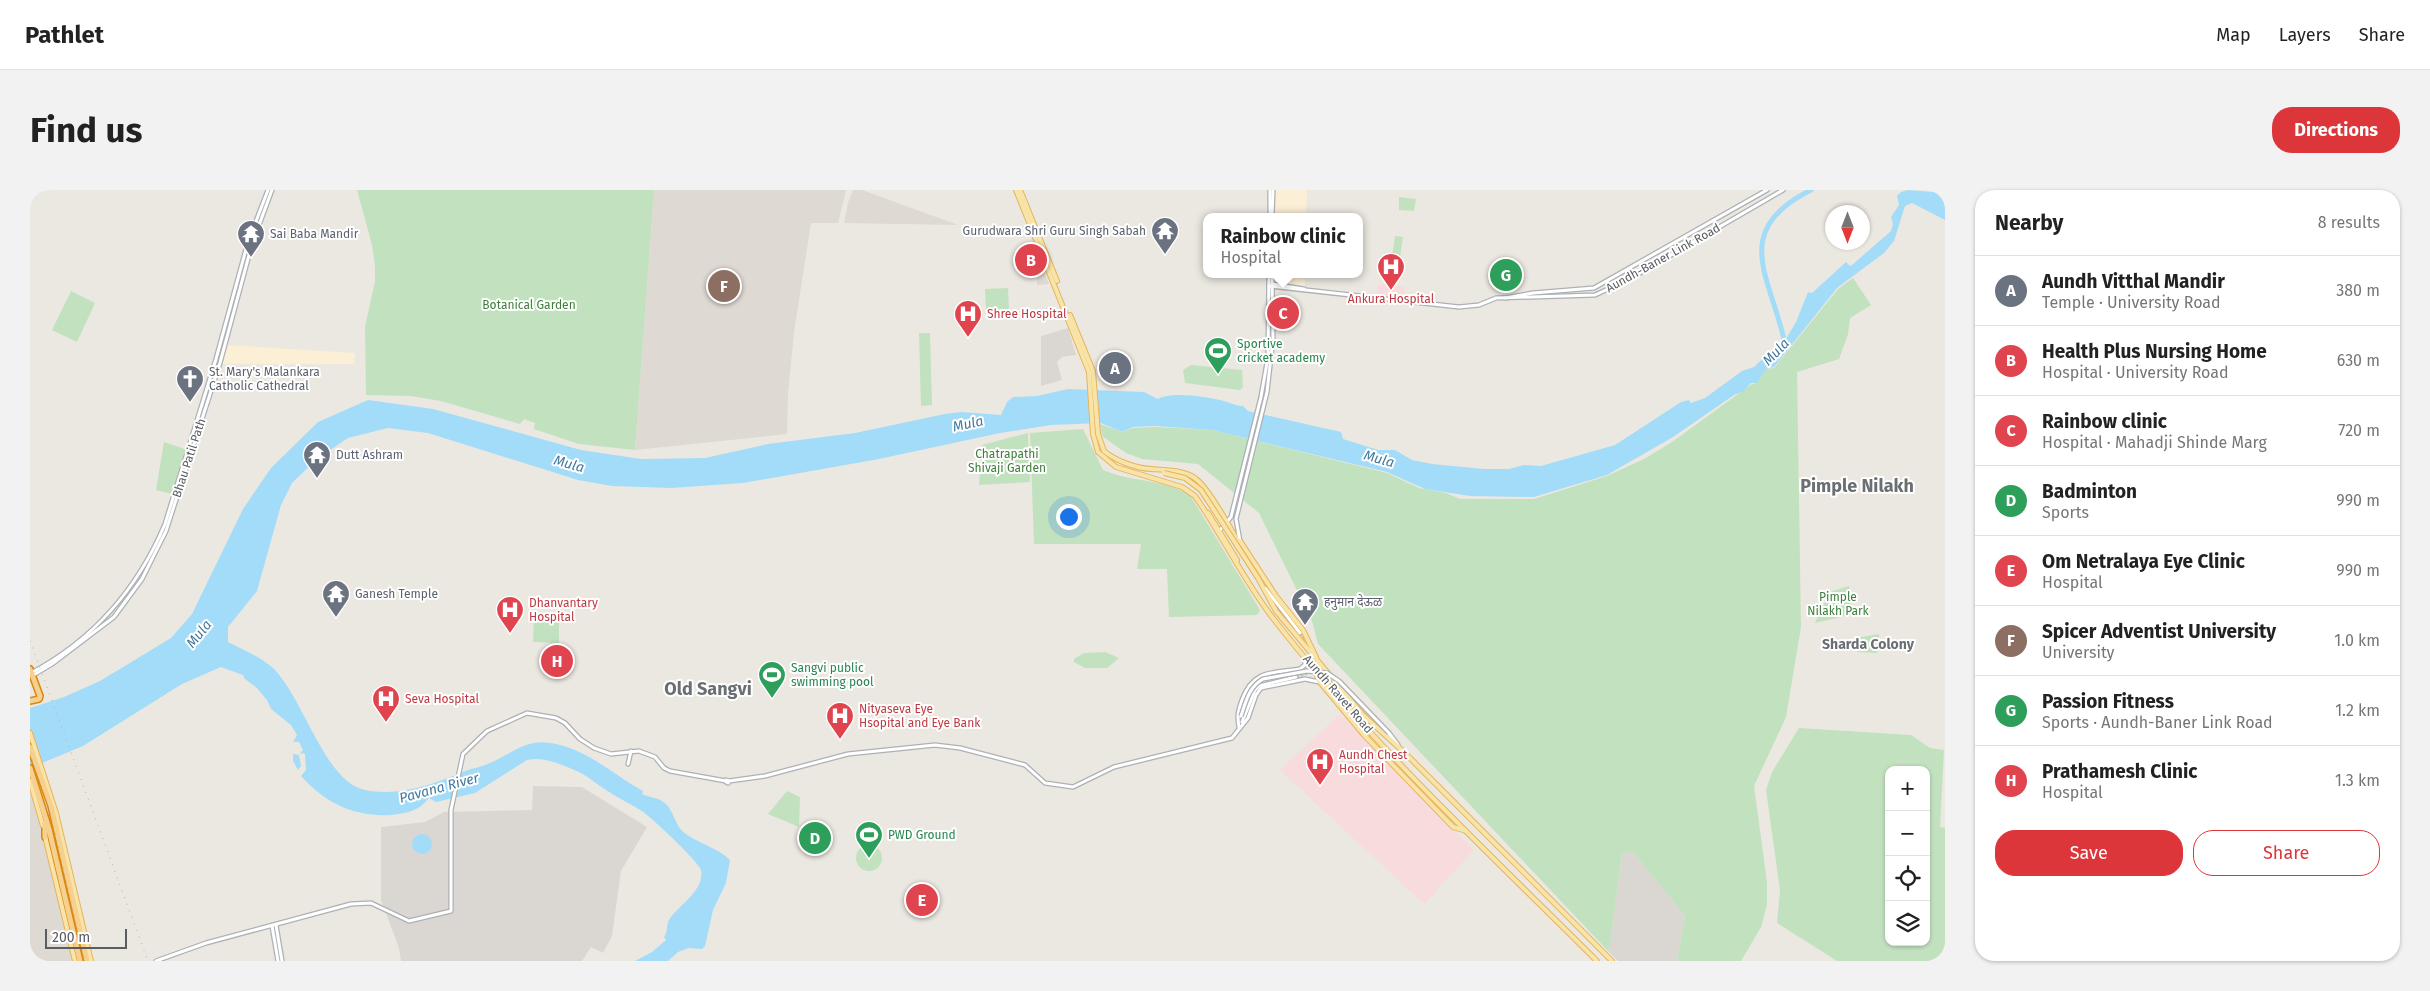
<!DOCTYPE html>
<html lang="en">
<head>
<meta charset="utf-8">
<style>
	body { margin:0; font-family:"Fira Sans","Noto Sans Devanagari",sans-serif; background:#f2f2f2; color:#222 }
	.controls { position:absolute; right:15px; bottom:15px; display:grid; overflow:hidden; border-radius:10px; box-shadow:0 1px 4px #0004 }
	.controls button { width:45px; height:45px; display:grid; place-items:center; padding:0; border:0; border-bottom:1px solid #e0e0e0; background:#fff; color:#222; font:25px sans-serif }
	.compass { position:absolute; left:1795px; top:15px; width:45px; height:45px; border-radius:50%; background:#fff; box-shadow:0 1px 4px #0004; rotate:180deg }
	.scale { position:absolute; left:15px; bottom:12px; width:82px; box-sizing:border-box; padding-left:5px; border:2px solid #595d61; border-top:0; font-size:14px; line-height:18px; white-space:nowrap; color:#595d61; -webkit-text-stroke:4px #fff; paint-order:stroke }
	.you { position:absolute; left:1038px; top:326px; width:18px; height:18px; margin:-12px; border:4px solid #fff; border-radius:50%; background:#1a73e8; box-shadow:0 0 0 8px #1a73e833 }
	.badge { display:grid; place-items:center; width:32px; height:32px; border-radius:50%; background:#dc363a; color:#fff; font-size:16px; font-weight:700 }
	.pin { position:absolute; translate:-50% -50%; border:2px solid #fff; box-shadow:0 1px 5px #0006 }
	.popup { position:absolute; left:1173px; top:23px; width:160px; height:65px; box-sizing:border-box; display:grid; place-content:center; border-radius:10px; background:#fff; filter:drop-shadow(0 1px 4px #0005); font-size:16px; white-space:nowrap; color:#767676 }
	.popup b { font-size:19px; color:#222 }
	.popup::after { content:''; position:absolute; left:50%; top:100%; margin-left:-10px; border:10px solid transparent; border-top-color:#fff }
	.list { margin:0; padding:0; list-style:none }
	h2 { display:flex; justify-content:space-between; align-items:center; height:65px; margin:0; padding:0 20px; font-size:21px }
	h2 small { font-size:16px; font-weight:400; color:#767676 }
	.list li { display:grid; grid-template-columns:32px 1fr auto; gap:15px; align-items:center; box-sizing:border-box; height:70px; padding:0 20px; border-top:1px solid #e0e0e0 }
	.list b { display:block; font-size:19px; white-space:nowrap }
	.list p { margin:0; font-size:16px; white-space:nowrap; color:#767676 }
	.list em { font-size:16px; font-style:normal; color:#767676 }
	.actions { display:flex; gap:10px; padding:15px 20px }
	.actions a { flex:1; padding:11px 0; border:1px solid #dc363a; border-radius:20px; text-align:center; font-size:18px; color:#dc363a }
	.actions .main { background:#dc363a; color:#fff }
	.icon { flex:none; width:28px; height:28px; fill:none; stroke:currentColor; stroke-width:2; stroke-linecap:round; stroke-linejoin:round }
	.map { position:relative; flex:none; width:1915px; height:771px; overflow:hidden; border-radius:20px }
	header { display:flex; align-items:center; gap:30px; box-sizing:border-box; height:70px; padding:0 25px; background:#fff; border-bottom:1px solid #e0e0e0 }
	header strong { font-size:24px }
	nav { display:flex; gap:28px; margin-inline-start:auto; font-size:18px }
	.intro { display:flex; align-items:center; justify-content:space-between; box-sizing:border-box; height:120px; padding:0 30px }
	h1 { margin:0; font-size:35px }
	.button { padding:12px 22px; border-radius:20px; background:#dc363a; color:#fff; font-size:18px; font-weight:700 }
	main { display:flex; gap:30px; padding:0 30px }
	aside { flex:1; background:#fff; border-radius:20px; box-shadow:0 1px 4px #0004 }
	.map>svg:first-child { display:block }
	.commercial { fill:#fbefd6 }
	.industrial { fill:#dad7d3 }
	.education { fill:#ded9d2 }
	.medical { fill:#f8dcdd }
	.green { fill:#c2e1be; fill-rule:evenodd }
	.water { fill:#a3dcf8 }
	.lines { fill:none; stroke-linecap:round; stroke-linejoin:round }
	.river { stroke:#a3dcf8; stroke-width:5 }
	.secondary-tunnel { stroke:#c6c5c1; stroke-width:3; stroke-dasharray:3 1.5; stroke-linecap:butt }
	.secondary-casing { stroke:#adb1b5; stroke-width:5.5 }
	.primary-casing { stroke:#e6b35e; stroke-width:6 }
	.highway-casing { stroke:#dc8810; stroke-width:8 }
	.secondary { stroke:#fff; stroke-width:3 }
	.primary { stroke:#f9e4a8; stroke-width:4 }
	.highway { stroke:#f5d08e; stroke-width:5 }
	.rail { stroke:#afb0b1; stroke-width:1; stroke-dasharray:1 6; stroke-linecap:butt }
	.secondary-bridge-casing { stroke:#adb1b5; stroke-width:5.5; stroke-linecap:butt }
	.primary-bridge-casing { stroke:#e6b35e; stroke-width:6; stroke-linecap:butt }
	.secondary-bridge { stroke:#fff; stroke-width:3 }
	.primary-bridge { stroke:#f9e4a8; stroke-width:4 }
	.labels { text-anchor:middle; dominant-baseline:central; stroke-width:4; stroke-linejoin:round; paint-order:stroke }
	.worship-label { font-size:12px; fill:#5b616d; stroke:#fff; text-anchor:start }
	.street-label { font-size:12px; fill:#595d61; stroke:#fff }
	.health-label { font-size:12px; fill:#be3a42; stroke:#fff; text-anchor:start }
	.park-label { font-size:12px; fill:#3d7f3a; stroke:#fff }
	.leisure-label { font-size:12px; fill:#27864d; stroke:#fff; text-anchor:start }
	.water-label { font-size:14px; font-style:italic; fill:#4179a0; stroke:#fff }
	.neighbourhood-label { font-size:14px; font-weight:bold; fill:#6a6f72; stroke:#fff }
	.district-label { font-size:18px; font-weight:bold; fill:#6a6f72; stroke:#fff }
</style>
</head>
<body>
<header>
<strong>Pathlet</strong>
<nav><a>Map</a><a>Layers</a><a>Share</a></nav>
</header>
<div class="intro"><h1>Find us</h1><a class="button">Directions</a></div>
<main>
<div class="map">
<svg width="1915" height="771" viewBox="0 0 1915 771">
	<rect width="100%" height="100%" fill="#ebe8e1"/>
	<g class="commercial">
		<path d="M1245 0H1277L1276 27H1245Z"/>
		<path d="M1244 84H1275V96L1244 92Z"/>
		<path d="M197 155 325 163 324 174H192Z"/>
	</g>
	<g class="industrial">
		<path d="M1038 138 1046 165 1032 167 1027 172 1032 190 1011 196V146Z"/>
		<path d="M503 596 552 597 617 637 591 681 582 746 573 763 561 757 552 771H371L369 758 351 710V637L395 632 414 622 502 620Z"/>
		<path d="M1602 661 1655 726 1647 771H1588L1579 762 1592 664Z"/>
	</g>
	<g class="education">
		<path d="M624 0H816L808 33H781L764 142 758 204 757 244 605 260Z"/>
		<path d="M823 0H832L928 35 814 33 818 13Z"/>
		<path d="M1006 81H1014L1019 94 1007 95Z"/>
		<path d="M0 600 29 704 43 771H0Z"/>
	</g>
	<g class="medical">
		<path d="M1348 94 1375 97 1374 108 1346 105Z"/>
		<path d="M1310 524 1444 660 1394 714 1250 580Z"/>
	</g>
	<g class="green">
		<path d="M327 0H624L605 260 549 254 504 239 505 233 494 229 490 234 411 211 381 206 336 205 335 137 345 91V75L342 55Z"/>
		<path d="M1369 7 1386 9 1384 21 1369 20Z"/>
		<path d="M1365 46 1373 47 1369 74 1361 73Z"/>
		<path d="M1823 88 1841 115 1820 128 1818 144 1809 169 1767 182 1771 437 1756 527 1724 596 1737 692V715L1731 737 1711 771H1647L1655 726 1602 661 1592 664 1579 762 1288 454 1282 431 1229 323 1168 274 1112 269 1096 263 1072 246 1070 234 1092 242 1103 238 1125 237 1182 240 1357 283 1389 298 1416 303 1430 309H1504L1577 286 1614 269 1642 252 1722 194 1727 193 1736 179 1744 178 1808 99Z"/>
		<path d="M978 98 979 120 956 121 955 99Z"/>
		<path d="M41 101 65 113 47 152 22 140Z"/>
		<path d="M889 143H900L902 215 891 216Z"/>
		<path d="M1161 175 1212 180 1213 197 1210 200 1155 193 1153 180Z"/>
		<path d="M1053 239 1073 280C1100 292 1134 289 1160 305L1230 420 1227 425 1139 427 1137 379H1107L1111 354H1004L1000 243Z"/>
		<path d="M998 243 1000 292 949 295 952 255Z"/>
		<path d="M134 252 155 259 142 304 126 300Z"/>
		<path d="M1819 396 1823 424 1785 433 1800 402Z"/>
		<path d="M504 427H529V453L503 452Z"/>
		<path d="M1849 444 1847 463 1827 462 1826 448Z"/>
		<path d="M1075 462 1089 468 1077 478H1055L1044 472V469L1054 463Z"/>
		<path d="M1769 538 1881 545 1900 558 1914 560 1910 637 1915 638V771H1807L1747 733 1750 700 1736 600 1742 582ZM1859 580H1896V752H1859Z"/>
		<path d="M757 601 770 607 769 637 738 624Z"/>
		<path d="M777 641H795L794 651H776Z"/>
		<circle cx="839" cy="668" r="13"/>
	</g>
	<g class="water">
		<path d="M1878 0 1915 3V30L1882 13 1875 16 1864 51 1854 63 1807 98 1744 177 1736 179 1727 193H1721L1714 201 1704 205 1643 247 1577 285 1504 307 1440 306 1395 299 1357 282 1182 240 1125 236 1103 237 1092 242 1071 233 1021 235 970 243 849 269 713 293 641 298 582 296 548 290 398 243 358 238 318 248 287 269 262 293 251 315 227 401 198 437V452C214 460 231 467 244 479 275 511 295 592 335 600 370 607 404 594 435 581 443 578 452 577 460 573 487 561 498 546 530 555 562 563 585 586 613 601L612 604C620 608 630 607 637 615 644 623 646 638 656 644 670 654 688 658 700 670L696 693 683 720 675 756 672 759 659 758 648 762 638 771H605L622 762 636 750 634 747C638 742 636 736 639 730 648 715 675 701 671 680 669 672 621 627 612 621 601 614 588 608 576 600 568 595 560 588 551 583 536 576 514 566 497 570L445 603 406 612 399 608C396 611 394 614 391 616 384 622 370 624 361 625 324 627 295 613 271 586L276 580 275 564 272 563 269 565 271 576 268 580 263 571V564L269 565 273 560 269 552H263L267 545 261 535 241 519 237 510 227 498 215 489 213 485 191 477 152 494 53 556 0 578V518L34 507 70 491 141 448 162 424 213 319 241 278 288 232 338 210 403 219 551 260 611 269 675 268 738 254 825 243 915 224 931 222 971 225 977 212 983 207 1007 206 1038 199 1114 202 1128 209C1142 201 1178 207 1194 211 1201 213 1207 216 1213 216L1218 221 1311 242 1313 249 1348 260H1365L1382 270 1402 274 1454 279H1479L1494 275 1511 276 1585 255 1651 212 1659 210 1661 213 1675 208 1712 181 1724 177 1749 153 1753 154 1766 132 1778 102 1782 103 1816 72 1820 76 1822 75 1861 41 1863 34 1861 27 1869 15 1867 6 1871 2Z"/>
		<circle cx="392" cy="654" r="10"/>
	</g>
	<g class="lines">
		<path class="river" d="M1755 154C1742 89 1698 41 1781 0"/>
		<g class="secondary-tunnel">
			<path d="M1270 443 1277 452"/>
			<path d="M1266 487 1280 482 1284 467"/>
		</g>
		<defs>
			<g id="secondary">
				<path d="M1240 27V0"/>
				<path d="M1242 27 1243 0"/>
				<path d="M1242 94 1274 99"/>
				<path d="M1239 96 1429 117 1449 115 1466 108 1565 105 1598 90 1753 0"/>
				<path d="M1475 108 1503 103 1564 98 1737 0"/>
				<path d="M1190 340 1201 327 1231 207 1238 167 1239 84"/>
				<path d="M1210 351 1206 329 1237 202 1243 149 1242 84"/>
				<path d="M1235 398 1270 443"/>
				<path d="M1 483C63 450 108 398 135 334L186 169 218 52 238 0"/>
				<path d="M2 486 22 474 84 427 112 389 136 341 190 173 222 54 242 0"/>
				<path d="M1212 532 1225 500 1229 496 1266 487"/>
				<path d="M1209 537C1207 526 1208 521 1212 510 1223 480 1242 483 1270 479L1275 475V469"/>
				<path d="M1359 543 1368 555"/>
				<path d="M598 574 601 561"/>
				<path d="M696 590 699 591 698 593 696 592Z"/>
				<path d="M699 591 735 586 818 564 905 555 930 558 995 575 1015 593 1043 597 1084 577 1202 548 1218 528 1226 505 1231 498 1275 489 1289 492"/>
				<path d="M246 735 252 771"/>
				<path d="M242 736 248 771"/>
				<path d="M126 771 176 753 321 714 341 713 379 731 421 721V620L433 564 457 541 497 523 526 528 535 533 550 549 564 558 581 564 609 561 625 567 634 578 640 581 696 591"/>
			</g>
			<g id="primary">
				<path d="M986 0 1059 182 1063 244 1068 262 1086 277 1152 297 1165 306C1192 345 1213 389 1242 427 1339 552 1456 660 1567 771"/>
				<path d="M990 0 1027 91"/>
				<path d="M1040 125 1063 181 1068 244 1074 261C1086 271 1105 278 1121 279 1134 280 1155 280 1166 289 1178 298 1200 337 1207 350L1210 351 1246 406 1273 440 1286 467"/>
				<path d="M1178 323 1207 370"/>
				<path d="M1228 388 1246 421 1333 525 1375 563 1582 771"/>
				<path d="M1286 483 1289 491 1334 545 1423 637 1436 641"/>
				<path d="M0 543 26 623 61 771"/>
				<path d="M0 591 13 636"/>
				<path d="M15 646 45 771"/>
			</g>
			<g id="highway">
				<path d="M0 479 10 506 9 509 0 511"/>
				<path d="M0 557 21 616 57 771"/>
				<path d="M0 578 19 639 50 771"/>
				<path d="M15 633V647"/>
			</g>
		</defs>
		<use href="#secondary" class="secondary-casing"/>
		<use href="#primary" class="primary-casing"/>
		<use href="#highway" class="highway-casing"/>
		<use href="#secondary" class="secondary"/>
		<use href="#primary" class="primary"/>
		<use href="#highway" class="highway"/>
		<g class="rail">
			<path d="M0 451 118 771"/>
			<path d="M0 563 20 621 55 771"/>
		</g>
		<defs>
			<path id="secondary-bridge" d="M1211 526C1216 511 1219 497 1233 489L1277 481 1297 483 1309 491 1359 543"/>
			<path id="primary-bridge" d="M1134 283 1155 288 1171 300 1228 388"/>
		</defs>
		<use href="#secondary-bridge" class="secondary-bridge-casing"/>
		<use href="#primary-bridge" class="primary-bridge-casing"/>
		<use href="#secondary-bridge" class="secondary-bridge"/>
		<use href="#primary-bridge" class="primary-bridge"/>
	</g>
	<defs>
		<symbol id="temple-pin" viewBox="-11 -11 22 30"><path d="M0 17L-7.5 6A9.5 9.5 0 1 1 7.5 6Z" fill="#6b7280" stroke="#fff"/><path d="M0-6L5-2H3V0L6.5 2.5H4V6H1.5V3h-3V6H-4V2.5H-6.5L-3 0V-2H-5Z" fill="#fff"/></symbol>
		<symbol id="hospital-pin" viewBox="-11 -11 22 30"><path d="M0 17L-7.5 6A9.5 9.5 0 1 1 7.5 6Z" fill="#e0444e" stroke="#fff"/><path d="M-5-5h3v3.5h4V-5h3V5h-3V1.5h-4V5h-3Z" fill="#fff"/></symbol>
		<symbol id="stadium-pin" viewBox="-11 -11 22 30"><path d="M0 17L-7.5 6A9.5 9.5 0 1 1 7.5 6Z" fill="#2e9e5b" stroke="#fff"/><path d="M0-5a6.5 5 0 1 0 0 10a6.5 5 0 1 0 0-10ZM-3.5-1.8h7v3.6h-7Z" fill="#fff"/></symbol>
		<symbol id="church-pin" viewBox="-11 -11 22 30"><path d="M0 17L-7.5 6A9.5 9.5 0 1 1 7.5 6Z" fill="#6b7280" stroke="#fff"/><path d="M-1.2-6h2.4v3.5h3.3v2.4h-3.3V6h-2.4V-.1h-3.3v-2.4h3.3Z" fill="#fff"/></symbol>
	</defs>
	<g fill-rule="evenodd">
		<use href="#temple-pin" x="1119" y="25" width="32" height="43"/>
		<use href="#temple-pin" x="205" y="28" width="32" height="43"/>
		<use href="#hospital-pin" x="1345" y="61" width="32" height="43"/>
		<use href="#hospital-pin" x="922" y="108" width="32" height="43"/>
		<use href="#stadium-pin" x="1172" y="145" width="32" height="43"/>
		<use href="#church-pin" x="144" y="173" width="32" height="43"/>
		<use href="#temple-pin" x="271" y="249" width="32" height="43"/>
		<use href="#temple-pin" x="290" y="388" width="32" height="43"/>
		<use href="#temple-pin" x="1259" y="396" width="32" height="43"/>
		<use href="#hospital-pin" x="464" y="404" width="32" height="43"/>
		<use href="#stadium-pin" x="726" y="469" width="32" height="43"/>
		<use href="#hospital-pin" x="340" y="493" width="32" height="43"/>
		<use href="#hospital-pin" x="794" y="510" width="32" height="43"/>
		<use href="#hospital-pin" x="1274" y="556" width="32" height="43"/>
		<use href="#stadium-pin" x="823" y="629" width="32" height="43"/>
	</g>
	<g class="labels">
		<g class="worship-label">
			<text x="1116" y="41" text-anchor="end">Gurudwara Shri Guru Singh Sabah</text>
			<text x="240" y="44">Sai Baba Mandir</text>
			<text x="179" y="182">St. Mary's Malankara<tspan x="179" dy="14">Catholic Cathedral</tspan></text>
			<text x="306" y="265">Dutt Ashram</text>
			<text x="325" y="404">Ganesh Temple</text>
			<text x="1294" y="412">हनुमान देऊळ</text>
		</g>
		<g class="street-label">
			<text transform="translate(1633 68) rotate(-29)">Aundh-Baner Link Road</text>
			<text transform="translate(159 268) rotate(-72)">Bhau Patil Path</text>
			<text transform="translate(1308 504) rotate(49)">Aundh Ravet Road</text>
		</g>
		<g class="health-label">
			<text x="1361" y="109" text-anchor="middle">Ankura Hospital</text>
			<text x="957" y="124">Shree Hospital</text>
			<text x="499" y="413">Dhanvantary<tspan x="499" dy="14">Hospital</tspan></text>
			<text x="375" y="509">Seva Hospital</text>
			<text x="829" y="519">Nityaseva Eye<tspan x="829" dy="14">Hsopital and Eye Bank</tspan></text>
			<text x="1309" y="565">Aundh Chest<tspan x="1309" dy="14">Hospital</tspan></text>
		</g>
		<g class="park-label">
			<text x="499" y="115">Botanical Garden</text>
			<text x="977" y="264">Chatrapathi<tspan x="977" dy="14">Shivaji Garden</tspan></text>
			<text x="1808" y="407">Pimple<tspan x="1808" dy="14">Nilakh Park</tspan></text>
		</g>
		<g class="leisure-label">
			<text x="1207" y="154">Sportive<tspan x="1207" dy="14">cricket academy</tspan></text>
			<text x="761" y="478">Sangvi public<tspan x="761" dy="14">swimming pool</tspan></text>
			<text x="858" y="645">PWD Ground</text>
		</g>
		<g class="water-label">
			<text transform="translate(1746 162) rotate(-46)">Mula</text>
			<text transform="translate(938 234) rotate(-12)">Mula</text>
			<text transform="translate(1349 269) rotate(16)">Mula</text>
			<text transform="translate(539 274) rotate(16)">Mula</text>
			<text transform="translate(169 444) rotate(-51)">Mula</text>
			<text transform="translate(409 598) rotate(-15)">Pavana River</text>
		</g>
		<g class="neighbourhood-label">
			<text x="1838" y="454">Sharda Colony</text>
		</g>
		<g class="district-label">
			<text x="1827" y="296">Pimple Nilakh</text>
			<text x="678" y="499">Old Sangvi</text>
		</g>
	</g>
</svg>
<div class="controls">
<button>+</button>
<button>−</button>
<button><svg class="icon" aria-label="locate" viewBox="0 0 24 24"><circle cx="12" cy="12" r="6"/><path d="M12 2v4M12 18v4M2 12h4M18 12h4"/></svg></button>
<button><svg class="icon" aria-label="layers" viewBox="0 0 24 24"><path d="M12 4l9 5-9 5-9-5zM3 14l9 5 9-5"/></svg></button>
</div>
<svg class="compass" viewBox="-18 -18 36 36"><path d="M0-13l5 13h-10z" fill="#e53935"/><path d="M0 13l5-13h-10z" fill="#767676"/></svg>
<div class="scale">200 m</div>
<div class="you"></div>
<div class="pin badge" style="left:1085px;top:178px;background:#6b7280">A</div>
<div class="pin badge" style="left:1001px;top:70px;background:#e0444e">B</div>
<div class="pin badge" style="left:1253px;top:123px;background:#e0444e">C</div>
<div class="popup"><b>Rainbow clinic</b>Hospital</div>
<div class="pin badge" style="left:785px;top:648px;background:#2e9e5b">D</div>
<div class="pin badge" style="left:892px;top:710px;background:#e0444e">E</div>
<div class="pin badge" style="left:694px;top:96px;background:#8d6e63">F</div>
<div class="pin badge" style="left:1476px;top:85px;background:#2e9e5b">G</div>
<div class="pin badge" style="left:527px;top:471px;background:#e0444e">H</div>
</div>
<aside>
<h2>Nearby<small>8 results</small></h2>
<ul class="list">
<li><span class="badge" style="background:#6b7280">A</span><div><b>Aundh Vitthal Mandir</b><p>Temple · University Road</p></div><em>380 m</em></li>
<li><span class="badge" style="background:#e0444e">B</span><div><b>Health Plus Nursing Home</b><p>Hospital · University Road</p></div><em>630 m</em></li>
<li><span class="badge" style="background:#e0444e">C</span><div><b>Rainbow clinic</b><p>Hospital · Mahadji Shinde Marg</p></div><em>720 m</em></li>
<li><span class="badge" style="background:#2e9e5b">D</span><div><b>Badminton</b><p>Sports</p></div><em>990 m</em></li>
<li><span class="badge" style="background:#e0444e">E</span><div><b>Om Netralaya Eye Clinic</b><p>Hospital</p></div><em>990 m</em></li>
<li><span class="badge" style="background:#8d6e63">F</span><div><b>Spicer Adventist University</b><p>University</p></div><em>1.0 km</em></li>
<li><span class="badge" style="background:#2e9e5b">G</span><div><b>Passion Fitness</b><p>Sports · Aundh-Baner Link Road</p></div><em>1.2 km</em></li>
<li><span class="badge" style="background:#e0444e">H</span><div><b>Prathamesh Clinic</b><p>Hospital</p></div><em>1.3 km</em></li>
</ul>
<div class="actions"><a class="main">Save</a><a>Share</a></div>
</aside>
</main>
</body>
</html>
